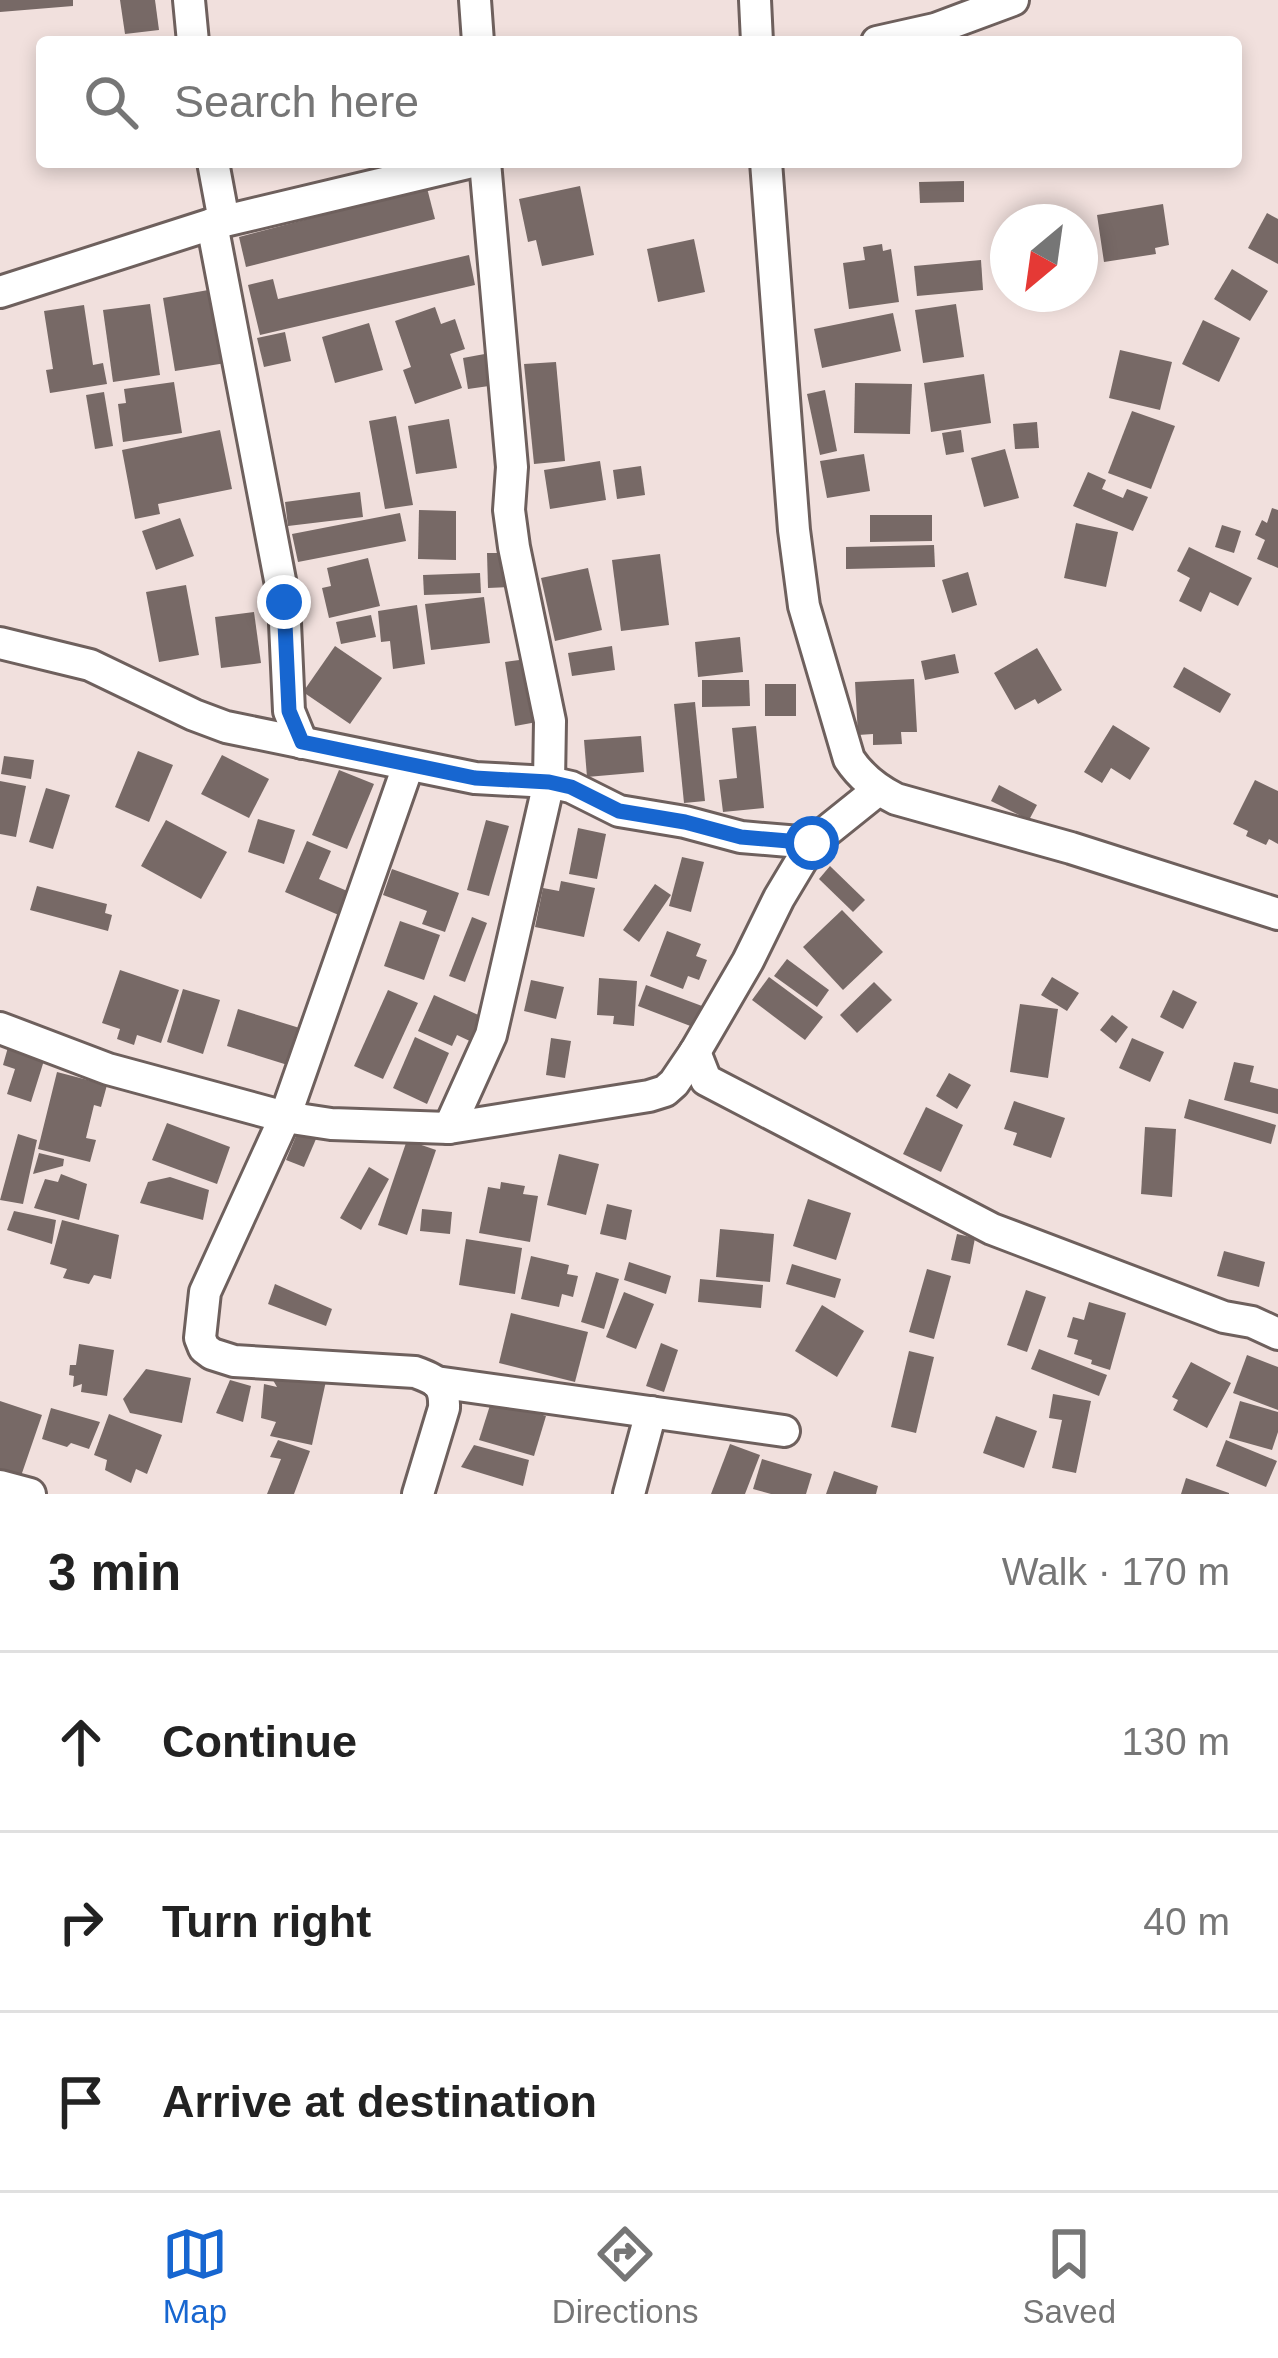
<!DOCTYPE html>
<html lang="en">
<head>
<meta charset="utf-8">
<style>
	body { margin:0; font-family:Arial,sans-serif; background:#f6f6f6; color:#222 }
	.compass { position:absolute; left:990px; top:204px; width:108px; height:108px; border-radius:50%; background:#fff; box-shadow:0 6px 18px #0003; rotate:209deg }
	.stop { position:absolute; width:36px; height:36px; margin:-27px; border:9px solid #1766d0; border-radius:50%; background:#fff }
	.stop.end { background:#1766d0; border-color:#fff; box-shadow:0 3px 12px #0008 }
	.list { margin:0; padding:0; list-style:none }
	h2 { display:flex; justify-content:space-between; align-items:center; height:156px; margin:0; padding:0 48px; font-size:51px }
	h2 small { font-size:39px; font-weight:400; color:#767676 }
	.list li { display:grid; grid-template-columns:78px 1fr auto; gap:36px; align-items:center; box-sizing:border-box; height:180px; padding:0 48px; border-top:3px solid #e0e0e0 }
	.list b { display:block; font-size:45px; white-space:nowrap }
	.list em { font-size:39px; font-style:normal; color:#767676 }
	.icon { flex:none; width:66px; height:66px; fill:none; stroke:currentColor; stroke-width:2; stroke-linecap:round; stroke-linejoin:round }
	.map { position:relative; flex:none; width:1278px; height:1494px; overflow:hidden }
	.search { position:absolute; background:#fff; box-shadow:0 6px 18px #0003; left:36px; right:36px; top:36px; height:132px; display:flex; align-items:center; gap:30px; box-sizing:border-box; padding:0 42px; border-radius:12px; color:#767676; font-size:45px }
	.sheet { height:696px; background:#fff }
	nav { display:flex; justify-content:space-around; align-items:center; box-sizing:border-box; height:168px; border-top:3px solid #e0e0e0; background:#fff; font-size:33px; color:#767676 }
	nav a { display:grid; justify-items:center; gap:6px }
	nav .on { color:#1766d0 }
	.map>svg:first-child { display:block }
	.building { fill:#776966 }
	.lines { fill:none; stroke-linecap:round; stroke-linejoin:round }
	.minor-casing { stroke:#6e605d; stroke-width:36 }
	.minor { stroke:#fff; stroke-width:30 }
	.route { stroke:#1766d0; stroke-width:15 }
</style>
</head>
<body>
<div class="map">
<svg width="1278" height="1494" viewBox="0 0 1278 1494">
	<rect width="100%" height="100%" fill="#f1e0dd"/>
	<g class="building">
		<path d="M0 0H73V6L0 12Z"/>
		<path d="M120 0H155L159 30 125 34Z"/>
		<path d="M964 181V202L920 203 919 182Z"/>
		<path d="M580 186 594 255 542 266 536 240 528 242 519 199Z"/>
		<path d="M427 188 435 219 246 267 239 237Z"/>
		<path d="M1163 204 1169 245 1155 248 1156 254 1104 262 1097 215Z"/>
		<path d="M1267 213 1278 219V264L1248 248Z"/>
		<path d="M694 239 705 292 658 302 647 249Z"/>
		<path d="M882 244 883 251 891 249 899 302 849 309 843 263 865 260 863 247Z"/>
		<path d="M469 255 475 285 260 335 248 285 273 279 278 299Z"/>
		<path d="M981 260 983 290 917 296 914 266Z"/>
		<path d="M1232 269 1268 291 1250 321 1214 299Z"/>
		<path d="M214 289 226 363 175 371 163 298Z"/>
		<path d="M150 304 160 375 113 382 103 310Z"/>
		<path d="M956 304 964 357 923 363 915 310Z"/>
		<path d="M84 305 93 365 103 363 107 384 50 393 46 370 53 369 44 311Z"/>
		<path d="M435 307 441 324 455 319 465 349 450 354 462 388 415 404 403 370 411 367 395 321Z"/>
		<path d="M893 313 901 351 822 368 814 329Z"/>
		<path d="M1203 320 1240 338 1219 382 1182 364Z"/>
		<path d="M369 323 383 370 335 383 322 337Z"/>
		<path d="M285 332 291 361 264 367 257 338Z"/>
		<path d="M1120 350 1172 362 1160 410 1109 398Z"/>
		<path d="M490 353 496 385 468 389 463 358Z"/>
		<path d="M556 362 565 461 534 464 524 364Z"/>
		<path d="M984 374 991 423 931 432 924 383Z"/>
		<path d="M174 382 182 433 123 442 118 404 126 403 124 389Z"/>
		<path d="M855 383 912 384 910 434 854 433Z"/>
		<path d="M825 390 837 451 820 455 807 394Z"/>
		<path d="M104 392 113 446 95 449 86 395Z"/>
		<path d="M1132 411 1175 426 1151 489 1108 473Z"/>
		<path d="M396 416 413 505 385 509 369 421Z"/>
		<path d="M449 419 457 468 416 474 408 426Z"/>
		<path d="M1037 422 1039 448 1015 449 1013 424Z"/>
		<path d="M220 430 232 489 158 504 160 514 135 519 122 450Z"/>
		<path d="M961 430 964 452 946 455 942 433Z"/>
		<path d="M1005 449 1019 498 984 507 971 458Z"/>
		<path d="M864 454 870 491 827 498 820 461Z"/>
		<path d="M600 461 606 500 550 509 544 470Z"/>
		<path d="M641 466 645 495 617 499 613 470Z"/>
		<path d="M1088 472 1106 480 1102 489 1123 498 1127 489 1148 497 1133 531 1073 506Z"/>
		<path d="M360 492 363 517 288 526 285 502Z"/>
		<path d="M1272 508 1278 510V568L1257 559 1265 540 1255 535 1262 520 1267 523Z"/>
		<path d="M419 510 456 511V560L418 559Z"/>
		<path d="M400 513 406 541 298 562 292 534Z"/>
		<path d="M870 515H932V541L870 542Z"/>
		<path d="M180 518 194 556 156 570 142 531Z"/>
		<path d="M1076 523 1118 532 1106 587 1064 578Z"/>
		<path d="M1222 525 1241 531 1234 553 1215 547Z"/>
		<path d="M934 545 935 567 846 569V547Z"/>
		<path d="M1189 547 1252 578 1238 606 1210 592 1201 612 1179 601 1190 578 1177 571Z"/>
		<path d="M487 553H511V587L488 588Z"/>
		<path d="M660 554 669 625 621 631 612 560Z"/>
		<path d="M368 558 380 606 329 618 322 588 331 586 327 568Z"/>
		<path d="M588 568 602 630 555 641 541 578Z"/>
		<path d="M968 572 977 605 952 613 942 580Z"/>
		<path d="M480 573 481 593 424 595 423 575Z"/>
		<path d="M186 585 199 655 159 662 146 592Z"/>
		<path d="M484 597 490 643 431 650 425 604Z"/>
		<path d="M417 605 425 664 393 669 390 641 381 642 378 611Z"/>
		<path d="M254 612 261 663 221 668 215 617Z"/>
		<path d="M371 615 376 637 341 644 336 622Z"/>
		<path d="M740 637 743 672 698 677 695 642Z"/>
		<path d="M335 646 382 678 350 724 303 692Z"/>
		<path d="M612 646 615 670 572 676 568 653Z"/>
		<path d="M1037 648 1062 690 1038 704 1035 699 1015 710 994 673Z"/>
		<path d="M955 654 959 673 925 680 921 661Z"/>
		<path d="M527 659 537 722 515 726 505 662Z"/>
		<path d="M1184 667 1231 694 1220 713 1173 687Z"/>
		<path d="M914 679 917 732H901L902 744 873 745V734L858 735 855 682Z"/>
		<path d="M702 680H749L750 706 702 707Z"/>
		<rect x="765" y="684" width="31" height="32"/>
		<path d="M695 702 705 801 684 803 674 704Z"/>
		<path d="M1113 725 1150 748 1130 780 1111 768 1102 783 1084 772Z"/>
		<path d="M756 726 764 808 723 812 719 780 737 778 732 728Z"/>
		<path d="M641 736 644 772 587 777 584 740Z"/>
		<path d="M138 751 173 765 149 822 115 807Z"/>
		<path d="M222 755 269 779 249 818 201 794Z"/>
		<path d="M4 756 34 760 31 779 1 774Z"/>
		<path d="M339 770 374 784 347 849 312 835Z"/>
		<path d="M1255 780 1278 791V844L1269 839 1266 845 1246 836 1248 831 1233 824Z"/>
		<path d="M0 781 26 786 16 837 0 834Z"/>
		<path d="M999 785 1037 805 1029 820 991 801Z"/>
		<path d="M46 788 70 795 53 849 29 842Z"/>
		<path d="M258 819 295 830 284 864 248 852Z"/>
		<path d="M166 820 227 852 201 899 141 866Z"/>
		<path d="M486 820 509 826 489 896 467 890Z"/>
		<path d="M578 828 606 834 597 879 569 874Z"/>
		<path d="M307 841 331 851 319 879 352 893 341 916 285 892Z"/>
		<path d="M682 857 704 862 691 912 669 906Z"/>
		<path d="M830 866 865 900 853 912 819 879Z"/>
		<path d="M392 869 459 893 445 932 422 924 427 911 383 895Z"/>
		<path d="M561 881 595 888 584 937 535 927 543 888 559 891Z"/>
		<path d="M655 884 671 895 639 942 623 930Z"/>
		<path d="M37 886 107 904 105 913 112 915 108 931 30 910Z"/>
		<path d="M842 910 883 952 843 990 803 947Z"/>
		<path d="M472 917 487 923 465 982 449 976Z"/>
		<path d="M400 921 440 935 424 980 384 966Z"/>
		<path d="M667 931 701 944 696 956 707 960 699 980 688 976 683 989 650 976Z"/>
		<path d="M787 959 829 990 817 1007 774 976Z"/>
		<path d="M120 970 179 990 161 1043 137 1035 134 1045 117 1039 120 1029 102 1023Z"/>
		<path d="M769 977 823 1017 805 1040 752 1000Z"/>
		<path d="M1052 977 1079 993 1067 1011 1041 995Z"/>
		<path d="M599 978 637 981 634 1026 613 1024 614 1016 597 1015Z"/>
		<path d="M531 980 564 987 556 1019 524 1011Z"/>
		<path d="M874 982 892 1000 857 1033 840 1015Z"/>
		<path d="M646 985 702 1006 693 1027 638 1006Z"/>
		<path d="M183 989 220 1000 203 1054 167 1042Z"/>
		<path d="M388 990 418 1003 383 1079 354 1066Z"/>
		<path d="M1173 990 1197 1002 1183 1029 1160 1017Z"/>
		<path d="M434 995 485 1018 474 1043 457 1035 452 1046 418 1031Z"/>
		<path d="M1020 1004 1058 1009 1048 1078 1010 1072Z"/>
		<path d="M238 1009 306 1030 294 1067 227 1046Z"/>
		<path d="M1112 1015 1128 1027 1116 1043 1100 1030Z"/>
		<path d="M415 1037 449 1053 427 1104 393 1088Z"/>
		<path d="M551 1038 571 1041 565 1078 546 1075Z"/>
		<path d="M1132 1038 1164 1052 1150 1082 1119 1068Z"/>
		<path d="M10 1040 47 1051 31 1102 7 1094 15 1069 3 1065Z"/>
		<path d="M1234 1062 1254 1066 1250 1082 1278 1089V1114L1224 1100Z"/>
		<path d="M57 1072 107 1085 101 1107 94 1105 86 1138 96 1140 90 1162 38 1149Z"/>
		<path d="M949 1073 971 1085 957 1109 936 1096Z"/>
		<path d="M1189 1099 1276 1125 1271 1144 1184 1118Z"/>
		<path d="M1014 1101 1065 1118 1051 1158 1013 1145 1017 1133 1004 1129Z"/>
		<path d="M926 1107 963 1125 941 1172 903 1154Z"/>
		<path d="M167 1123 230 1147 217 1184 152 1160Z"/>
		<path d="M301 1124 319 1132 304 1167 286 1160Z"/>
		<path d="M1145 1127 1176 1129 1172 1197 1141 1194Z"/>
		<path d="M18 1134 37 1140 23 1204 0 1200Z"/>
		<path d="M407 1140 436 1150 407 1235 378 1225Z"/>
		<path d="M39 1153 64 1159 63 1166 33 1174Z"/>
		<path d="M559 1154 599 1164 586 1215 547 1205Z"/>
		<path d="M369 1167 389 1179 361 1230 340 1218Z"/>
		<path d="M61 1174 87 1184 79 1220 34 1208 45 1179 58 1182Z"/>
		<path d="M170 1177 209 1190 203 1220 140 1203 148 1182Z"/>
		<path d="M501 1182 525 1186 523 1194 538 1196 530 1242 479 1233 488 1187 500 1189Z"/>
		<path d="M808 1199 851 1213 836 1260 793 1246Z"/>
		<path d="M607 1204 632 1210 626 1240 600 1234Z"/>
		<path d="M422 1209 452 1212 450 1234 420 1231Z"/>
		<path d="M14 1211 56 1220 52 1244 7 1230Z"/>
		<path d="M62 1220 119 1235 111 1279 94 1275 89 1284 63 1278 67 1269 50 1264Z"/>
		<path d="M720 1229 774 1234 770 1282 716 1277Z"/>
		<path d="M957 1234 975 1238 970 1264 951 1260Z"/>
		<path d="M466 1239 522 1248 515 1294 459 1285Z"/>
		<path d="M1224 1251 1265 1262 1259 1287 1217 1276Z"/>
		<path d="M531 1256 569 1265 567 1274 578 1276 573 1297 562 1294 559 1307 521 1299Z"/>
		<path d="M629 1262 671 1276 666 1294 624 1280Z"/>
		<path d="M792 1264 841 1279 835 1298 786 1284Z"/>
		<path d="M927 1269 951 1276 934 1339 909 1332Z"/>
		<path d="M596 1272 619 1279 604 1329 581 1322Z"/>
		<path d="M700 1279 763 1285 761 1308 698 1302Z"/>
		<path d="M275 1284 332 1309 326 1326 268 1304Z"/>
		<path d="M1026 1290 1046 1297 1027 1352 1007 1345Z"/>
		<path d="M624 1292 654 1304 636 1349 606 1337Z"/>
		<path d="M1089 1302 1126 1313 1110 1370 1091 1364 1092 1360 1074 1354 1078 1340 1067 1337 1073 1317 1084 1320Z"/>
		<path d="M822 1305 864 1331 837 1377 795 1351Z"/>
		<path d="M511 1313 588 1332 575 1382 499 1363Z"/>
		<path d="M661 1343 678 1350 664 1392 646 1386Z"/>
		<path d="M79 1344 114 1350 107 1396 81 1392 82 1384 73 1387 74 1376 69 1375 70 1365H76Z"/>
		<path d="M1039 1349 1107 1375 1099 1396 1031 1369Z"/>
		<path d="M909 1351 934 1357 916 1433 891 1427Z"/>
		<path d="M1247 1355 1278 1367V1410L1233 1393Z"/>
		<path d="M1191 1362 1231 1383 1207 1428 1173 1410 1178 1400 1172 1397Z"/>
		<path d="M146 1369 191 1378 182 1423 130 1413 123 1399Z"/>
		<path d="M270 1375 326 1381 312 1445 270 1436 276 1422 261 1418 264 1384 277 1387Z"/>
		<path d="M230 1380 251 1386 243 1422 216 1413Z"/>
		<path d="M1053 1394 1091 1401 1076 1473 1052 1468 1062 1420 1049 1418Z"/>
		<path d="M492 1399 546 1416 534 1456 479 1440Z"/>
		<path d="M0 1401 42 1415 21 1476 0 1470Z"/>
		<path d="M1240 1401 1278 1412V1432L1272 1450 1229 1438Z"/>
		<path d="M51 1408 100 1422 89 1449 71 1443 67 1447 42 1439Z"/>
		<path d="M109 1414 162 1435 147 1474 136 1469 131 1483 105 1470 107 1460 94 1455Z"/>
		<path d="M996 1416 1037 1431 1024 1468 983 1453Z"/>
		<path d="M278 1440 310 1451 294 1494H267L281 1459 270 1457Z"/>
		<path d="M1226 1440 1277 1461 1266 1487 1216 1466Z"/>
		<path d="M730 1444 760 1455 745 1494H711Z"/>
		<path d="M474 1445 529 1460 523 1486 461 1467Z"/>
		<path d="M762 1459 812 1474 806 1494H771L753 1489Z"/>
		<path d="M834 1471 878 1486 876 1494H826Z"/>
		<path d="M1186 1478 1229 1493V1494H1181Z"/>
	</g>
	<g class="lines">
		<defs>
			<g id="minor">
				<path d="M189 0 193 42"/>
				<path d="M475 0 478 42"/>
				<path d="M755 0 757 42"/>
				<path d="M877 42 935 29 1013 0"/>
				<path d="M213 162 224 221"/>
				<path d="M766 162 794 530 804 606 849 759C861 777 876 789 896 799L1071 848 1278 914"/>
				<path d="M212 224 284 601 289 711 302 743"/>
				<path d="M0 292 212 224 472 162"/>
				<path d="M0 643 90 665 194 715 226 727 475 778 549 782 571 787 619 811 685 822 741 837 812 843"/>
				<path d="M408 766 285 1117 205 1292 200 1338 204 1348 212 1354 234 1361 415 1372C437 1380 445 1384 444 1408L418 1494"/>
				<path d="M0 1028 108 1069 285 1117 331 1124 449 1128 649 1096 665 1091 674 1083 695 1052 748 961 779 898 812 843 878 790"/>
				<path d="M695 1052 706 1080 992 1229 1224 1317 1252 1322 1278 1334"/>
				<path d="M449 1128 491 1035 549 782 550 721 514 547 509 510 512 467 485 162"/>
				<path d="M436 1382 784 1431"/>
				<path d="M0 1486 30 1494"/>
				<path d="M629 1494 651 1412"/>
			</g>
		</defs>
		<use href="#minor" class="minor-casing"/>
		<use href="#minor" class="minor"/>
	</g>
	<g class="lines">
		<path class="route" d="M284 602 289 711 302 742 475 778 549 782 571 787 619 811 685 822 741 837 812 843"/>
	</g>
</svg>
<svg class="compass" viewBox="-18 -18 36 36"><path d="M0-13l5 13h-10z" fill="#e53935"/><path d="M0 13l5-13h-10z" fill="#767676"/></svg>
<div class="stop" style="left:812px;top:843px"></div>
<div class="stop end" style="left:284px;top:602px"></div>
<div class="search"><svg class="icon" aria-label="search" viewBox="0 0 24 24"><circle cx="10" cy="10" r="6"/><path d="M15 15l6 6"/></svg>Search here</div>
</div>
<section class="sheet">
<h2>3 min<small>Walk · 170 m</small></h2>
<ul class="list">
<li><svg class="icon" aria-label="ahead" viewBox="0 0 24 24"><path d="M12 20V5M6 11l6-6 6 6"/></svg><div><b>Continue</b></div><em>130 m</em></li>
<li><svg class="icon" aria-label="right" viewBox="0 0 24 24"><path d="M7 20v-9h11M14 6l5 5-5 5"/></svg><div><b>Turn right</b></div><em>40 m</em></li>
<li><svg class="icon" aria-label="arrive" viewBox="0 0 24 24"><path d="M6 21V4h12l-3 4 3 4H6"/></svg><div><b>Arrive at destination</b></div></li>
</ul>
</section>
<nav>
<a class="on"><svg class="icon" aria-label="map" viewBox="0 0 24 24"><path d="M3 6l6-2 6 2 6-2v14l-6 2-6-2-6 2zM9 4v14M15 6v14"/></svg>Map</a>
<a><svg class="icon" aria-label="directions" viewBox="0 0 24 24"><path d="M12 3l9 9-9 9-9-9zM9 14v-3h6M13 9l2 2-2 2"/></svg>Directions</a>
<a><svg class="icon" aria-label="saved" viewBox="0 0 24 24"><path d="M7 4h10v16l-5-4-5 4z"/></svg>Saved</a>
</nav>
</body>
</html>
